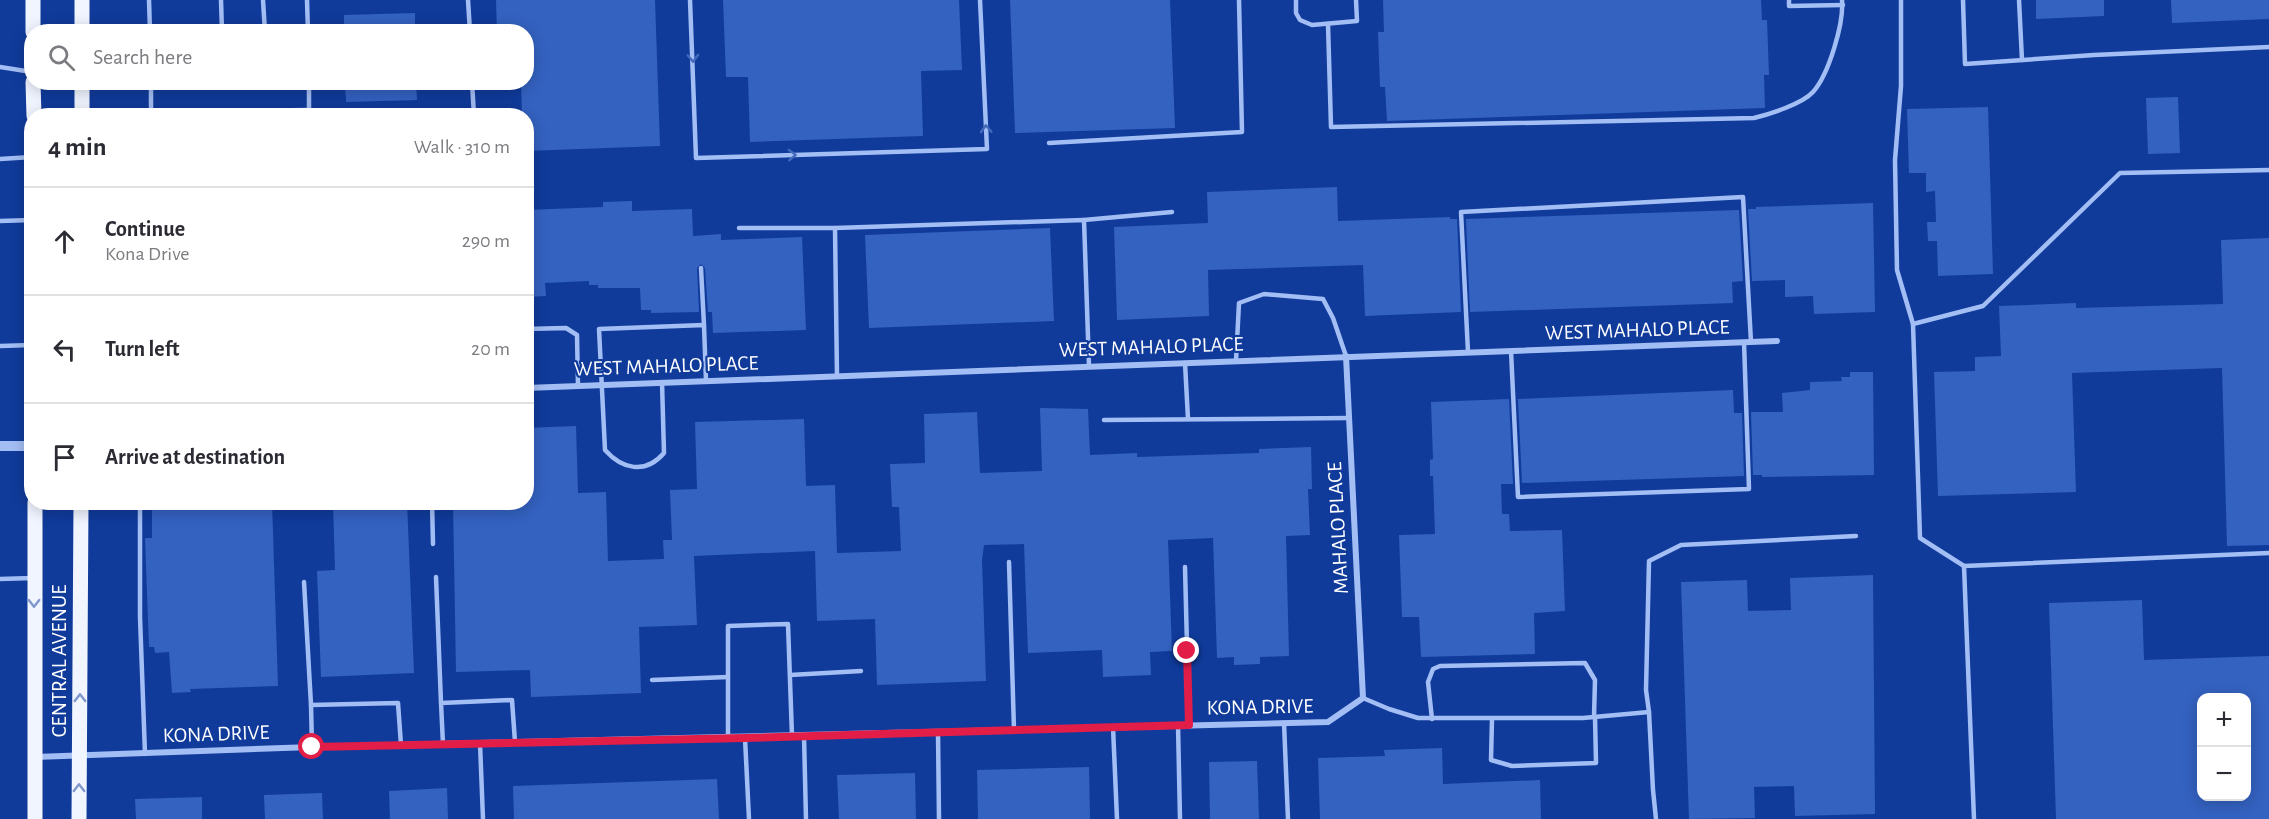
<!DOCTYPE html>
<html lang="en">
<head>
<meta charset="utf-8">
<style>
	body { margin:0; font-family:"Alegreya Sans",sans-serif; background:#f2f2f3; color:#2b2b33 }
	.controls { position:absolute; right:18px; bottom:18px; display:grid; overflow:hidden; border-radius:12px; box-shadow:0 3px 15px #0003 }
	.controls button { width:54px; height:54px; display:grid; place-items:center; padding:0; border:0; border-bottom:2px solid #e1e1e2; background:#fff; color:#2b2b33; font:30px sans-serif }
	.stop { position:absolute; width:18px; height:18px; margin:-14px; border:4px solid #e11d48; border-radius:50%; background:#fff }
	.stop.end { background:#e11d48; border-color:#fff; box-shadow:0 2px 6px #0008 }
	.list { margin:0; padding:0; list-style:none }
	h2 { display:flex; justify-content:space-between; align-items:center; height:78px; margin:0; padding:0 24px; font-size:26px }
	h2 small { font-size:20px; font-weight:400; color:#7c7c81 }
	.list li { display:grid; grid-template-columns:39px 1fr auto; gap:18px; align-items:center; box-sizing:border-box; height:108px; padding:0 24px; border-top:2px solid #e1e1e2 }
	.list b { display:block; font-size:22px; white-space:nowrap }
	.list p { margin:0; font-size:20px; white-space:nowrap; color:#7c7c81 }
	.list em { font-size:20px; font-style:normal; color:#7c7c81 }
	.icon { flex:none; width:33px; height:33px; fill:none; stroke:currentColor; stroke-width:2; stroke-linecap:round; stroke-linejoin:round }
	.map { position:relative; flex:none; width:2269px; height:819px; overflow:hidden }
	.search { position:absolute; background:#fff; box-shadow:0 3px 15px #0003; left:24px; top:24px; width:510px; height:66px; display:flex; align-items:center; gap:15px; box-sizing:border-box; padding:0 21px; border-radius:24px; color:#7c7c81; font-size:22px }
	.panel { position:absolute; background:#fff; box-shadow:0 3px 15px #0003; left:24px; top:108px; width:510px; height:402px; border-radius:24px }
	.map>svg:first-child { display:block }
	.building { fill:#3462c1; fill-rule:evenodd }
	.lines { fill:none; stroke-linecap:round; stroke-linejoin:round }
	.service { stroke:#a3bef4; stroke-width:4.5 }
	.minor { stroke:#a3bef4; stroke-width:6 }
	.tertiary { stroke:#a3bef4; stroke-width:10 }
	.primary { stroke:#f1f5ff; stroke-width:15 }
	.oneway { stroke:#4369ba }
	.oneway2 { stroke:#8098cd }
	.route { stroke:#e11d48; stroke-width:8 }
	.labels { text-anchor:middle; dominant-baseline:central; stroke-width:4.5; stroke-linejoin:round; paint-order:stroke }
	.street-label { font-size:21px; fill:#fff; stroke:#103b9b }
</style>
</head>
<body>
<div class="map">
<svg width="2269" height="819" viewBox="0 0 2269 819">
	<rect width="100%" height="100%" fill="#103b9b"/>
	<g class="building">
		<path d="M496 0H655L660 146 526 151V116H522L521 82H526V32H497Z"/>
		<path d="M723 0H959L962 70 921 71 923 136 750 142 748 77H726Z"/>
		<path d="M1010 0H1170L1175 128 1015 133Z"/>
		<path d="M1383 0H1761L1762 20H1767L1769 75H1764L1765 108 1387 121 1385 87H1380L1378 32H1384Z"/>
		<path d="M2036 0H2104V16L2036 19Z"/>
		<path d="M2171 0H2269V19L2172 23Z"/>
		<path d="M415 13V32H344V15Z"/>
		<path d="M345 82H416L417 100 346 102Z"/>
		<path d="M2178 97 2180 153 2148 154 2146 98Z"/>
		<path d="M1988 107 1993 274 1938 276 1937 241H1928L1927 222H1936L1935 191 1926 192V173H1909L1907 109Z"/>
		<path d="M1337 187 1338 221 1450 217V219H1457L1461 312 1365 316 1363 265 1208 270 1209 316 1117 320 1114 227 1208 223 1207 192Z"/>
		<path d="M632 201V211L692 209 693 236 721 234V240L802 237 806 330 713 333 712 312H708L705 268 701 264 697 268 699 312 651 313V310H641L640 288H598V285H589V281L545 283 546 296 526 297V210L603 207V202Z"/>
		<path d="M1873 203 1875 312 1814 314 1813 296 1785 297V280L1752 281 1748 209H1756V207Z"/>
		<path d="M1739 210 1743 281 1732 282 1733 303 1470 312 1466 219Z"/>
		<path d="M1050 228 1054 321 869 328 865 235Z"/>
		<path d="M2269 238V545L2227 546 2222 368 2072 373 2076 492 1938 496 1934 372 1975 371V357L2001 356 1999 306 2076 303V308L2223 304 2221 240Z"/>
		<path d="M1850 372H1873L1874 475 1762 477V475H1753L1751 412H1783L1782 393 1810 390V382L1842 381 1841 377H1850Z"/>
		<path d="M1733 390 1734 413H1742L1744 476 1522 483 1518 399Z"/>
		<path d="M1509 399 1513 484H1501L1502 514H1509L1510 531 1562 530 1565 611 1534 613 1535 654 1421 657 1419 617H1402L1399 535 1435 534 1433 476H1430V460L1433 459 1431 402Z"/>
		<path d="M1040 408 1088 409 1090 455 1137 453V457L1259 453V449L1311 447 1312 489H1308L1310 535 1286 536 1289 656 1260 657V664L1234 665V657L1217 658 1213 538 1168 540 1172 651 1150 652 1151 675 1103 677 1102 650 1028 653 1024 544 984 545 982 560 986 681 877 685 875 619 817 621 815 551 694 556 697 625 639 627 641 693 531 697 530 670 456 672 453 502H526V428L576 426 578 493 606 492 608 561 664 559 663 540H672L670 490 697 489 695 422 804 419 806 486 835 485 837 553 901 551 899 507H892L890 464 925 463 924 414 977 412 980 473 1042 471Z"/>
		<path d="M272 502 278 686 190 689 191 692 172 693 169 652 155 653 154 647H149L145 538H152V503Z"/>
		<path d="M333 502H407L414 673 321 677 317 571 335 570Z"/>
		<path d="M1873 575 1875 814 1795 816 1794 786 1754 787 1755 818 1689 819 1681 582 1747 580 1748 611 1791 610 1790 578Z"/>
		<path d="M2142 600 2144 660 2269 656V819H2056L2049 603ZM2202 698H2247V796H2202Z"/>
		<path d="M1442 748 1443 784 1540 780 1541 819H1320L1318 758 1385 756 1384 750Z"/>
		<path d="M1257 761 1259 819H1210L1209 762Z"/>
		<path d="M1089 767 1090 819H978L977 770Z"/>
		<path d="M915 773 916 819H839L837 775Z"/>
		<path d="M717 779 719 819H514L513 786Z"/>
		<path d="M447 788 448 819H390L389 791Z"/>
		<path d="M322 793 323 819H265L264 795Z"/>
		<path d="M202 797V819H136L135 799Z"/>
	</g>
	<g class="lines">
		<g class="service">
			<path d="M149 0 150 32"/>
			<path d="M221 0 222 32"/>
			<path d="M263 0 265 32"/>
			<path d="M307 0 308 32"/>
			<path d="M468 0 470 32"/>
			<path d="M690 0 696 158 987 149 980 0"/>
			<path d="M1296 0V13L1300 20 1312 25 1357 21 1356 0"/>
			<path d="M1789 0V6L1843 5"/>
			<path d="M1901 0V86L1895 160 1897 270 1913 324"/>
			<path d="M1963 0 1965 64 2094 55 2269 47"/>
			<path d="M2019 0 2022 60"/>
			<path d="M1328 24 1331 127 1754 118C1770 114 1802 104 1813 92 1829 74 1844 23 1842 0"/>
			<path d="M0 67 32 72"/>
			<path d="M151 82V112"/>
			<path d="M309 82V110"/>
			<path d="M472 82 474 116"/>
			<path d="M85 113 309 110 312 116"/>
			<path d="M1049 143 1242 132 1239 0"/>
			<path d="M0 159 32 157"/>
			<path d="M1084 220 1172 212"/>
			<path d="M0 221 32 220"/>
			<path d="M739 228H835"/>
			<path d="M701 268 704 325"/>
			<path d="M526 329 566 328 577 335 578 386"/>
			<path d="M0 346 32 345"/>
			<path d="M1511 351 1518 497 1749 489 1744 342"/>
			<path d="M1468 352 1461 212 1743 197 1751 342"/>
			<path d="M1236 361 1239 303 1264 294 1323 299 1333 318 1346 356"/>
			<path d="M1185 363 1188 419"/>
			<path d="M837 376 835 228 1084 220 1089 366"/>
			<path d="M662 382 664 453C645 475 622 469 605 450L599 329 704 325 706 381"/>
			<path d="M1104 420 1349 418"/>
			<path d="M140 502V617L145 754"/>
			<path d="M432 502 433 544"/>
			<path d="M1009 562 1014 730"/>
			<path d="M1964 566 1920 538 1913 324 1983 306 2120 173 2269 170"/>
			<path d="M1185 567 1189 725"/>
			<path d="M436 577 441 703"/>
			<path d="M0 579 33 578"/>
			<path d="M304 582 311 705"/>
			<path d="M790 675 861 671"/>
			<path d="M652 680 728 677"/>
			<path d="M1363 698 1389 709 1418 718H1583L1649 712 1653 790 1656 819"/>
			<path d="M1649 712 1646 690 1649 561 1681 545 1856 536"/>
			<path d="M1432 719 1428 682 1433 669 1440 666 1585 663 1595 680 1594 717"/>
			<path d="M1492 719 1491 760 1512 766 1596 763 1595 717"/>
			<path d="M1284 723 1288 819"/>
			<path d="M1178 725 1180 819"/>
			<path d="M1113 727 1117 819"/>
			<path d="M938 732 939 819"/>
			<path d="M804 736 806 819"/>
			<path d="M728 738V626L788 624 792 736"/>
			<path d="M745 738 749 819"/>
			<path d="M480 743 483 819"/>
			<path d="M443 744 441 703 512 700 515 742"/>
			<path d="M312 747 311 705 398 703 401 745"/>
			<path d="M1974 819 1964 566 2269 553"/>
		</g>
		<g class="minor">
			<path d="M526 388 1777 341"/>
			<path d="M35 757 312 747 1328 722 1363 698 1346 356"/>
		</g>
		<path class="tertiary" d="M0 446H32"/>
		<g class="primary">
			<path d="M33 0V32"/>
			<path d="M82 32V0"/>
			<path d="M33 82 34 116"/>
			<path d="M82 116V82"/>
			<path d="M35 819V502"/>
			<path d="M79 819 81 502"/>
		</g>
	</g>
	<defs><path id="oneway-chevron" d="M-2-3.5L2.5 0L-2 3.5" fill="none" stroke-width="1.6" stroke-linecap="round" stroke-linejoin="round" transform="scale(1.5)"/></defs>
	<g class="oneway">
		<use href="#oneway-chevron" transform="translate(693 58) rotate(88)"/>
		<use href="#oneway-chevron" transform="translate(986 129) rotate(-93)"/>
		<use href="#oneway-chevron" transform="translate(792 155) rotate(-2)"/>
	</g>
	<g class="oneway2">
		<use href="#oneway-chevron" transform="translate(34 603) rotate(90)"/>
		<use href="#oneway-chevron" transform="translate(80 698) rotate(-90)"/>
		<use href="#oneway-chevron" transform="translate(79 788) rotate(-90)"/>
	</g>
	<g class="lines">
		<path class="route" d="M312 747 745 738 1189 725 1187 651"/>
	</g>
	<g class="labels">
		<g class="street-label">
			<text transform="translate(1637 330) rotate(-2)">WEST MAHALO PLACE</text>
			<text transform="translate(1151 347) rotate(-2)">WEST MAHALO PLACE</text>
			<text transform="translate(666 366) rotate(-2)">WEST MAHALO PLACE</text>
			<text transform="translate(1338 528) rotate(-93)">MAHALO PLACE</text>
			<text transform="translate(59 661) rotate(-90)">CENTRAL AVENUE</text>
			<text transform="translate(1260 707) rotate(-1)">KONA DRIVE</text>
			<text transform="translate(216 734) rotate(-2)">KONA DRIVE</text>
		</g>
	</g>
</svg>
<div class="controls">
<button>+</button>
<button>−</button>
</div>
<div class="stop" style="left:312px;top:747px"></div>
<div class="stop end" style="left:1187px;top:651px"></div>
<div class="search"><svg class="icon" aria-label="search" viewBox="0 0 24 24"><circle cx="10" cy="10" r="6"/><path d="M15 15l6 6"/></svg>Search here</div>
<section class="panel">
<h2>4 min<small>Walk · 310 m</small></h2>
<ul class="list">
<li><svg class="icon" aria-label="ahead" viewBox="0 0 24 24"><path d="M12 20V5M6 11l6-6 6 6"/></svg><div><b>Continue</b><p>Kona Drive</p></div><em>290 m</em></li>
<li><svg class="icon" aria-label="left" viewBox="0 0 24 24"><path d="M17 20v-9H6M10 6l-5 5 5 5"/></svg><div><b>Turn left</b></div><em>20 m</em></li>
<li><svg class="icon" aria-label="arrive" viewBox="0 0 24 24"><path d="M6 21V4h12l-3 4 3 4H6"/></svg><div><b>Arrive at destination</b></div></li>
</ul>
</section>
</div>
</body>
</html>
